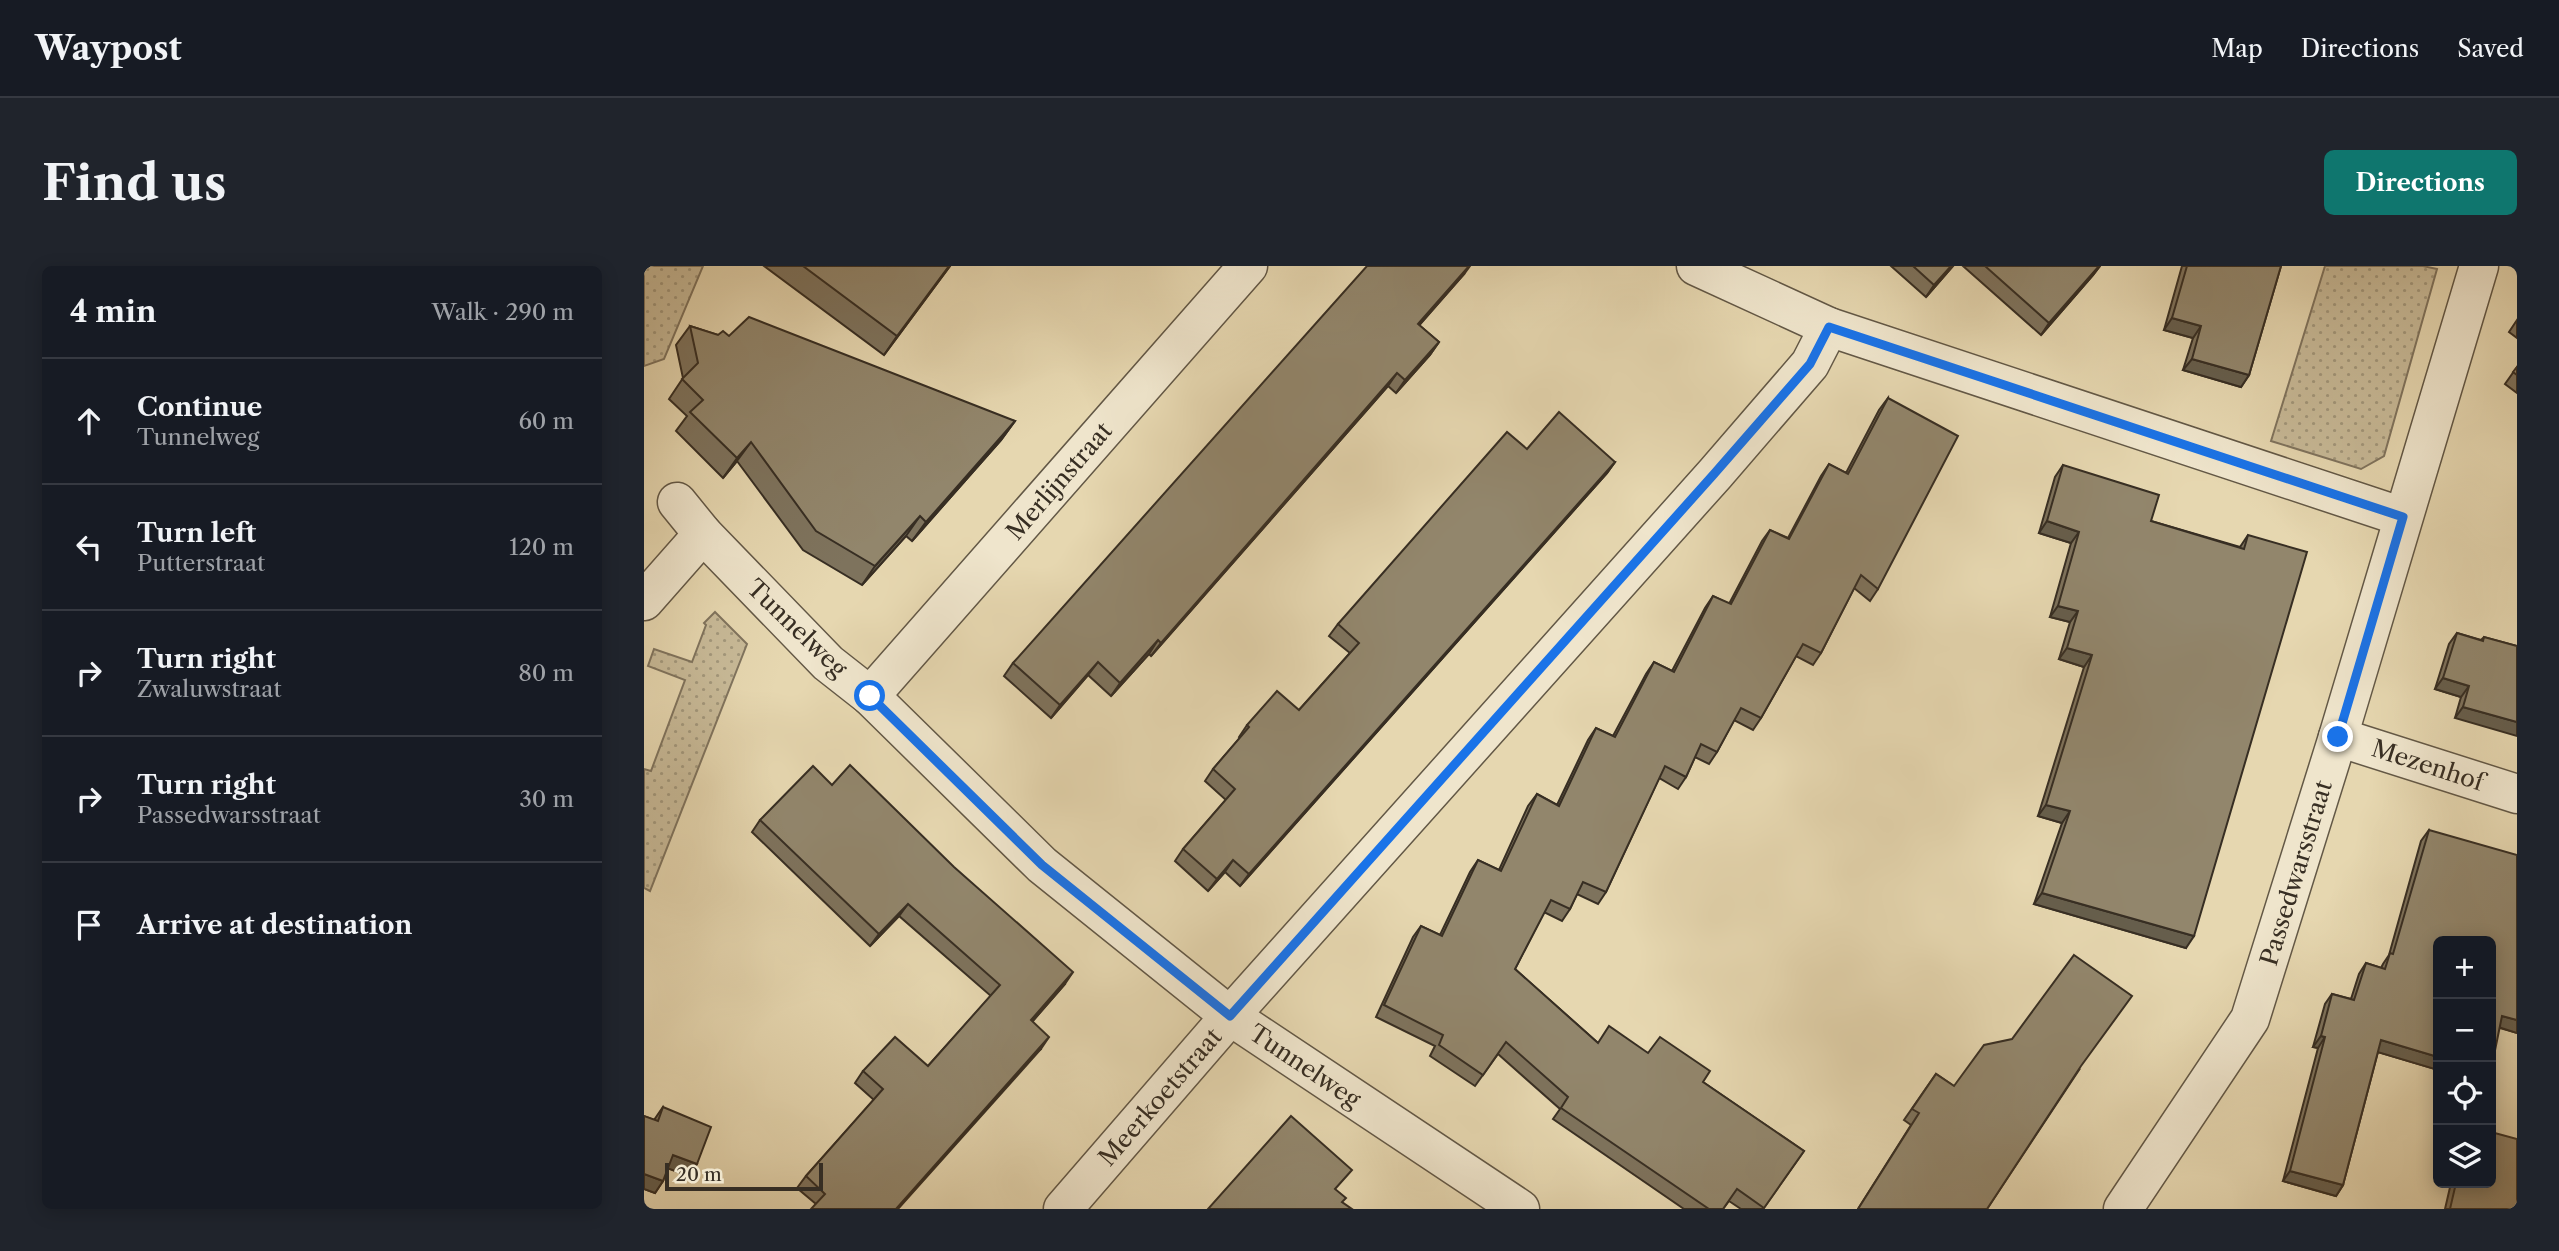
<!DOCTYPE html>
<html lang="en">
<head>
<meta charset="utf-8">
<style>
	body { margin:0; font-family:"Libre Caslon Text",serif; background:#20242c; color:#f1f3f6 }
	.controls { position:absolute; right:21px; bottom:21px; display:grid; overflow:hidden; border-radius:10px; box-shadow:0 4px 18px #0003 }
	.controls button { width:63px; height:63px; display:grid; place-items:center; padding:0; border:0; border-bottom:2px solid #363941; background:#171b24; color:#f1f3f6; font:35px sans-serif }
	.scale { position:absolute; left:21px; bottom:18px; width:158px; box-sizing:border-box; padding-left:7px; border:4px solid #372e23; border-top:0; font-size:19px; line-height:24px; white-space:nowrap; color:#372e23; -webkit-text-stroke:5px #efe5cc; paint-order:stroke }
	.stop { position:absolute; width:21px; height:21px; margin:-16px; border:5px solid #1a73e8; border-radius:50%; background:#fff }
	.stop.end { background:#1a73e8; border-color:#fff; box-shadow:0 2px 7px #0008 }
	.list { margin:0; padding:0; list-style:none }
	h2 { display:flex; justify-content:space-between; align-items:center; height:91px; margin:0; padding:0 28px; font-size:30px }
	h2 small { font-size:23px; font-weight:400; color:#9ea1a6 }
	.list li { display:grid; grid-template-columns:46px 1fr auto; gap:21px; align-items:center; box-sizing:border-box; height:126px; padding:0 28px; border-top:2px solid #363941 }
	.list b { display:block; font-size:26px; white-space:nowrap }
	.list p { margin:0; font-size:23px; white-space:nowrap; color:#9ea1a6 }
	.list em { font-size:23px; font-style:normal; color:#9ea1a6 }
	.icon { flex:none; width:38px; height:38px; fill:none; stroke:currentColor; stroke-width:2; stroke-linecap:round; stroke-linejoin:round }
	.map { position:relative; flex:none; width:1873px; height:943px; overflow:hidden; border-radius:10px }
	header { display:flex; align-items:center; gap:42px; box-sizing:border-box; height:98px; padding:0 35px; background:#171b24; border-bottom:2px solid #363941 }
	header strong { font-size:33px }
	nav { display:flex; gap:38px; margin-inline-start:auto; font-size:24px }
	.intro { display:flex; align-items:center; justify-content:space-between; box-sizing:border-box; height:168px; padding:0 42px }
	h1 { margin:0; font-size:49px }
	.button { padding:18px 32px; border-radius:10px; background:#0f766e; color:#fff; font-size:24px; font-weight:700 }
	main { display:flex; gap:42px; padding:0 42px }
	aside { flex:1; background:#171b24; border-radius:10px; box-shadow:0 4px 18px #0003 }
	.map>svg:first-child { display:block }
	.grass { fill:url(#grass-dots); stroke:#80745e; stroke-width:2 }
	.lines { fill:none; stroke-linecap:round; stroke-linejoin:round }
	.minor-casing { stroke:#635846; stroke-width:41 }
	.minor { stroke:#efe5cc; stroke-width:38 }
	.wall { fill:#7e735d; stroke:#372e23; stroke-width:2 }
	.shaded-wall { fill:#665e4c; stroke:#372e23; stroke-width:2 }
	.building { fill:#92866c; stroke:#372e23; stroke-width:2 }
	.route { stroke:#1a73e8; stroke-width:9 }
	.labels { text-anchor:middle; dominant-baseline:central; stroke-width:6; stroke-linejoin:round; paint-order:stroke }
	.street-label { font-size:24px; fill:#372e23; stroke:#efe5cc }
</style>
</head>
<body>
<header>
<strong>Waypost</strong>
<nav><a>Map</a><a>Directions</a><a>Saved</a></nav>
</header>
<div class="intro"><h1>Find us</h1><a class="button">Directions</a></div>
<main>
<aside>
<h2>4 min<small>Walk · 290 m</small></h2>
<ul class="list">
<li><svg class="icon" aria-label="ahead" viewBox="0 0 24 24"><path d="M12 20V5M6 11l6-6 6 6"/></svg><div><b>Continue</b><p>Tunnelweg</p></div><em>60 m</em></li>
<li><svg class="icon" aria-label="left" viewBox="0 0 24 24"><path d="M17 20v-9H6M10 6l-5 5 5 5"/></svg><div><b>Turn left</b><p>Putterstraat</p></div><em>120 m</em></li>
<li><svg class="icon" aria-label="right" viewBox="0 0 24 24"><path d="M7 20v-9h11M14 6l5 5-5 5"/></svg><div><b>Turn right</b><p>Zwaluwstraat</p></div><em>80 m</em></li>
<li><svg class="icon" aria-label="right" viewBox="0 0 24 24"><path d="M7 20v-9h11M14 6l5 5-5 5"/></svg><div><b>Turn right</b><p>Passedwarsstraat</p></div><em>30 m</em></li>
<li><svg class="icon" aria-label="arrive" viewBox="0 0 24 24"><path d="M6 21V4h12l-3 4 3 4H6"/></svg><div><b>Arrive at destination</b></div></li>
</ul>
</aside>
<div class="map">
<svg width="1873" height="943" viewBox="0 0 1873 943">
	<defs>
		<pattern id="grass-dots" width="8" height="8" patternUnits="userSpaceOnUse" patternTransform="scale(1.75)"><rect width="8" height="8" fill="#c8ba98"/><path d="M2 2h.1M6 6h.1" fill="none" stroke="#a3987c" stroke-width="1.8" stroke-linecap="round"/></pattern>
	</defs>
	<rect width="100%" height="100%" fill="#e6d7b0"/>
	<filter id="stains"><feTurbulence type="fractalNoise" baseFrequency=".00286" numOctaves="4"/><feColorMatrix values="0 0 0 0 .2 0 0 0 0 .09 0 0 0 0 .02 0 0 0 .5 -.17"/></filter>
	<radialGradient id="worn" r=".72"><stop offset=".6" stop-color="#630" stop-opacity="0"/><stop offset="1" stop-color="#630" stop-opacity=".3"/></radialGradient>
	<g class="grass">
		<path d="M0 0H59L20 93 0 100Z"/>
		<path d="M1681 0H1779L1793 3 1740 190 1717 203 1627 175Z"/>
		<path d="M71 346 103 378 6 625 0 622V503L7 505 41 414 4 400 10 383 48 396 62 359 60 357Z"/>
	</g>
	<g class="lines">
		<defs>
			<g id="minor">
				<path d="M1052 0 1185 61 1759 251"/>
				<path d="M33 236 59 268 184 397 226 430 398 599 586 750 876 943"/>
				<path d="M0 335 59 268"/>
				<path d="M226 430 604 0"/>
				<path d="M1694 471 1873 528"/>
				<path d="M419 943 586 750 1071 208 1166 98 1185 61"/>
				<path d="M1479 943 1606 753 1694 471 1835 0"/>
			</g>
		</defs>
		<use href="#minor" class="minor-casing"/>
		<use href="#minor" class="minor"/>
	</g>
	<g class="wall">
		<path d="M120 0H306L240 89Z"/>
		<path d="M1247 0H1309L1282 31Z"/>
		<path d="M1319 0H1456L1449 9 1397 69Z"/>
		<path d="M1538 0H1637L1605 109 1597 121 1539 104 1549 72 1520 64Z"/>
		<path d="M821 7 775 59 795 76 786 89 752 127 744 120 507 390 505 388 467 430 444 409 407 452 360 410 369 397Z"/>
		<path d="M1873 54V72L1865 66Z"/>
		<path d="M46 60 74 69 85 70 371 155 357 174 268 275 262 270 218 319 159 284 93 195 79 212 32 165 43 150 25 133 39 112 32 79Z"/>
		<path d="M1873 101V127L1861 118Z"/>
		<path d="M1244 132 1234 323 1226 335 1210 322 1177 387 1169 399 1152 390 1117 452 1109 464 1090 454 1073 486 1065 498 1051 491 1042 511 1034 523 1015 512 962 626 954 638 933 628 926 643 918 655 900 646 871 703 954 777 1004 787 1059 816 1160 885 1119 943H1097L1085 935 1079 943H1040L909 853 916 843 854 788 831 820 786 790 791 780 732 751 769 671 777 660 796 669 826 606 834 594 855 604 884 540 893 528 913 539 944 474 952 462 969 470 1002 408 1010 396 1028 405 1061 342 1069 330 1085 338 1118 275 1126 264 1144 272 1177 210 1185 198 1202 207 1235 144Z"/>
		<path d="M883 183 971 196 963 207 596 620 581 606 564 625 531 595 539 583 582 534 561 515 569 503 596 472 595 471 603 459 655 444 706 387 685 370 694 358Z"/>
		<path d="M1419 199 1507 255 1596 281 1604 269 1542 682 1390 638 1418 557 1394 550 1440 401 1415 393 1426 356 1406 351 1427 277 1395 267 1411 211Z"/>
		<path d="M1813 367 1837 374 1840 371 1873 380 1811 452 1817 431 1791 423 1805 378Z"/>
		<path d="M188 519 421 718 388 756 397 783 172 938 153 922 162 910 230 834 211 817 219 805 284 800 347 730 255 650 226 680 108 566 116 554Z"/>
		<path d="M1785 564 1873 767 1856 762 1794 804 1734 786 1699 919 1692 930 1639 915 1674 782 1669 781 1681 738 1688 728 1707 733 1715 708 1722 697 1737 702 1739 698 1745 689 1777 575Z"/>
		<path d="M1435 804 1343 943H1214L1267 859 1260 854 1292 808 1310 820Z"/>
		<path d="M19 841 45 910 24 902 19 915 11 927 0 923V850L10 854Z"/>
		<path d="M1807 917H1847L1873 943H1801Z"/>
	</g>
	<g class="shaded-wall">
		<path d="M305 0H306L240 89 253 70Z"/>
		<path d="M825 0H826L821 7 765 71 774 58Z"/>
		<path d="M1307 0H1309L1282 31 1290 19Z"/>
		<path d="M1456 0 1449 9 1397 69 1405 57Z"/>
		<path d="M1528 52 1557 60 1549 72 1520 64Z"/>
		<path d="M795 76 786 89 752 127 761 114Z"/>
		<path d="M1548 93 1605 109 1597 121 1539 104Z"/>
		<path d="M753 107 744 120 507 390 517 377Z"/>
		<path d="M371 155 357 174 268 275 282 256Z"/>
		<path d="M107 176 93 195 79 212 93 192Z"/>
		<path d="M971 196 963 207 596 620 605 608Z"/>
		<path d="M276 250 262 270 218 319 231 300Z"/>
		<path d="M1403 255 1435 266 1427 277 1395 267Z"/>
		<path d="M1414 340 1434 345 1426 356 1406 351Z"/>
		<path d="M514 374 505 388 467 430 476 417Z"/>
		<path d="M1423 382 1448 389 1440 401 1415 393Z"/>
		<path d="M454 396 444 409 407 452 416 439Z"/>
		<path d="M1799 412 1825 420 1817 431 1791 423Z"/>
		<path d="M1819 441 1873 456V470L1811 452Z"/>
		<path d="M1402 539 1426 545 1418 557 1394 550Z"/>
		<path d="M589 594 581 606 564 625 573 613Z"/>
		<path d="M1398 627 1550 670 1542 682 1390 638Z"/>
		<path d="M264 638 255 650 226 680 235 668Z"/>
		<path d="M429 706 421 718 379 766 387 754Z"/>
		<path d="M1858 750 1873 754V767L1851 760Z"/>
		<path d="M1677 770 1681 771 1674 782 1669 781Z"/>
		<path d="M405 771 397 783 254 943H252Z"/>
		<path d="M1737 774 1794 791V804L1730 785Z"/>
		<path d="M29 889 53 898 45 910 20 901Z"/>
		<path d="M1646 905 1699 919 1692 930 1639 915Z"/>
		<path d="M0 908 19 915 11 927 0 923Z"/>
	</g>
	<g class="building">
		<path d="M159 0H305L253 70Z"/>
		<path d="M723 0H825L774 58 795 76 761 114 753 107 517 377 514 374 476 417 454 396 416 439 369 397Z"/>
		<path d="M1269 0H1307L1290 19Z"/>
		<path d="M1341 0H1455L1405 57Z"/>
		<path d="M1543 0H1637L1605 109 1548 93 1557 60 1528 52Z"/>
		<path d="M105 51 371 155 282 256 276 250 231 300 172 265 107 176 93 192 46 146 59 134 38 113 54 97 46 60 74 69 79 65 85 70Z"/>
		<path d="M1873 101V109L1869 106Z"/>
		<path d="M1244 132 1314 170 1234 323 1217 309 1177 387 1159 378 1117 452 1097 442 1073 486 1057 478 1042 511 1021 500 962 626 939 616 926 643 907 634 871 703 954 777 965 760 1004 787 1016 771 1066 805 1059 816 1160 885 1120 942 1093 923 1079 943H1065L917 842 924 831 862 776 839 809 795 779 799 769 740 739 777 660 798 670 834 594 857 605 893 528 915 540 952 462 971 471 1010 396 1030 406 1069 330 1087 338 1126 264 1145 273 1185 198 1204 208Z"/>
		<path d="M915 146 971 196 605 608 589 594 573 613 539 583 591 523 569 503 605 461 603 459 633 425 655 444 715 377 694 358 863 166 883 183Z"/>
		<path d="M1419 199 1515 229 1507 255 1600 283 1604 269 1663 286 1550 670 1398 627 1426 545 1402 539 1448 389 1423 382 1434 345 1414 340 1435 266 1403 255Z"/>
		<path d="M1813 367 1839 375 1840 371 1873 380V456L1819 441 1825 420 1799 412Z"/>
		<path d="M206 499 310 601 429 706 387 754 405 771 252 943H167L181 928 162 910 239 823 219 805 251 771 284 800 356 719 264 638 235 668 116 554 169 500 188 519Z"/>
		<path d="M1785 564 1873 589V754L1858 750 1847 804V675H1794V791L1737 774 1699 919 1646 905 1681 771 1677 770 1688 728 1710 734 1722 697 1741 703 1746 687 1749 688Z"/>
		<path d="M1430 689 1488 730 1437 800 1343 943H1214L1275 847 1268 843 1292 808 1310 820 1340 779 1368 773Z"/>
		<path d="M19 841 67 861 53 898 29 889 19 915 0 908V850L14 855Z"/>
		<path d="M647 850 708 904 691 923 702 932 698 936 708 943H564Z"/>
		<path d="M1847 866 1873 873V943H1806L1812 917H1847Z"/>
	</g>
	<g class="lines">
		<path class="route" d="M226 430 398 599 586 750 1070 208 1166 98 1185 61 1759 251 1694 471"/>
	</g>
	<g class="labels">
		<g class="street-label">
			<text transform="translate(415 215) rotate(-49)">Merlijnstraat</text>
			<text transform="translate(153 362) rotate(44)">Tunnelweg</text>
			<text transform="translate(1784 499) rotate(18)">Mezenhof</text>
			<text transform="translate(1652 607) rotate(-73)">Passedwarsstraat</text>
			<text transform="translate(661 800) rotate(34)">Tunnelweg</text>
			<text transform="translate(516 831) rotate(-49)">Meerkoetstraat</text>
		</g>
	</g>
	<rect width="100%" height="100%" filter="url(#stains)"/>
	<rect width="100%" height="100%" fill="url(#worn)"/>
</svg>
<div class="controls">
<button>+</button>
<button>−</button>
<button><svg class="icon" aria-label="locate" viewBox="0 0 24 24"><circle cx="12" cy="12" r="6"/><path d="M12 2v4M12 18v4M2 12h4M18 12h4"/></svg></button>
<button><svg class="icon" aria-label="layers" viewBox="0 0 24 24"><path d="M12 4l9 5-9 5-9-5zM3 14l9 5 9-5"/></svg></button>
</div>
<div class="scale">20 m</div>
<div class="stop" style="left:226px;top:430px"></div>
<div class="stop end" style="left:1694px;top:471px"></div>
</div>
</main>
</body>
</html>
